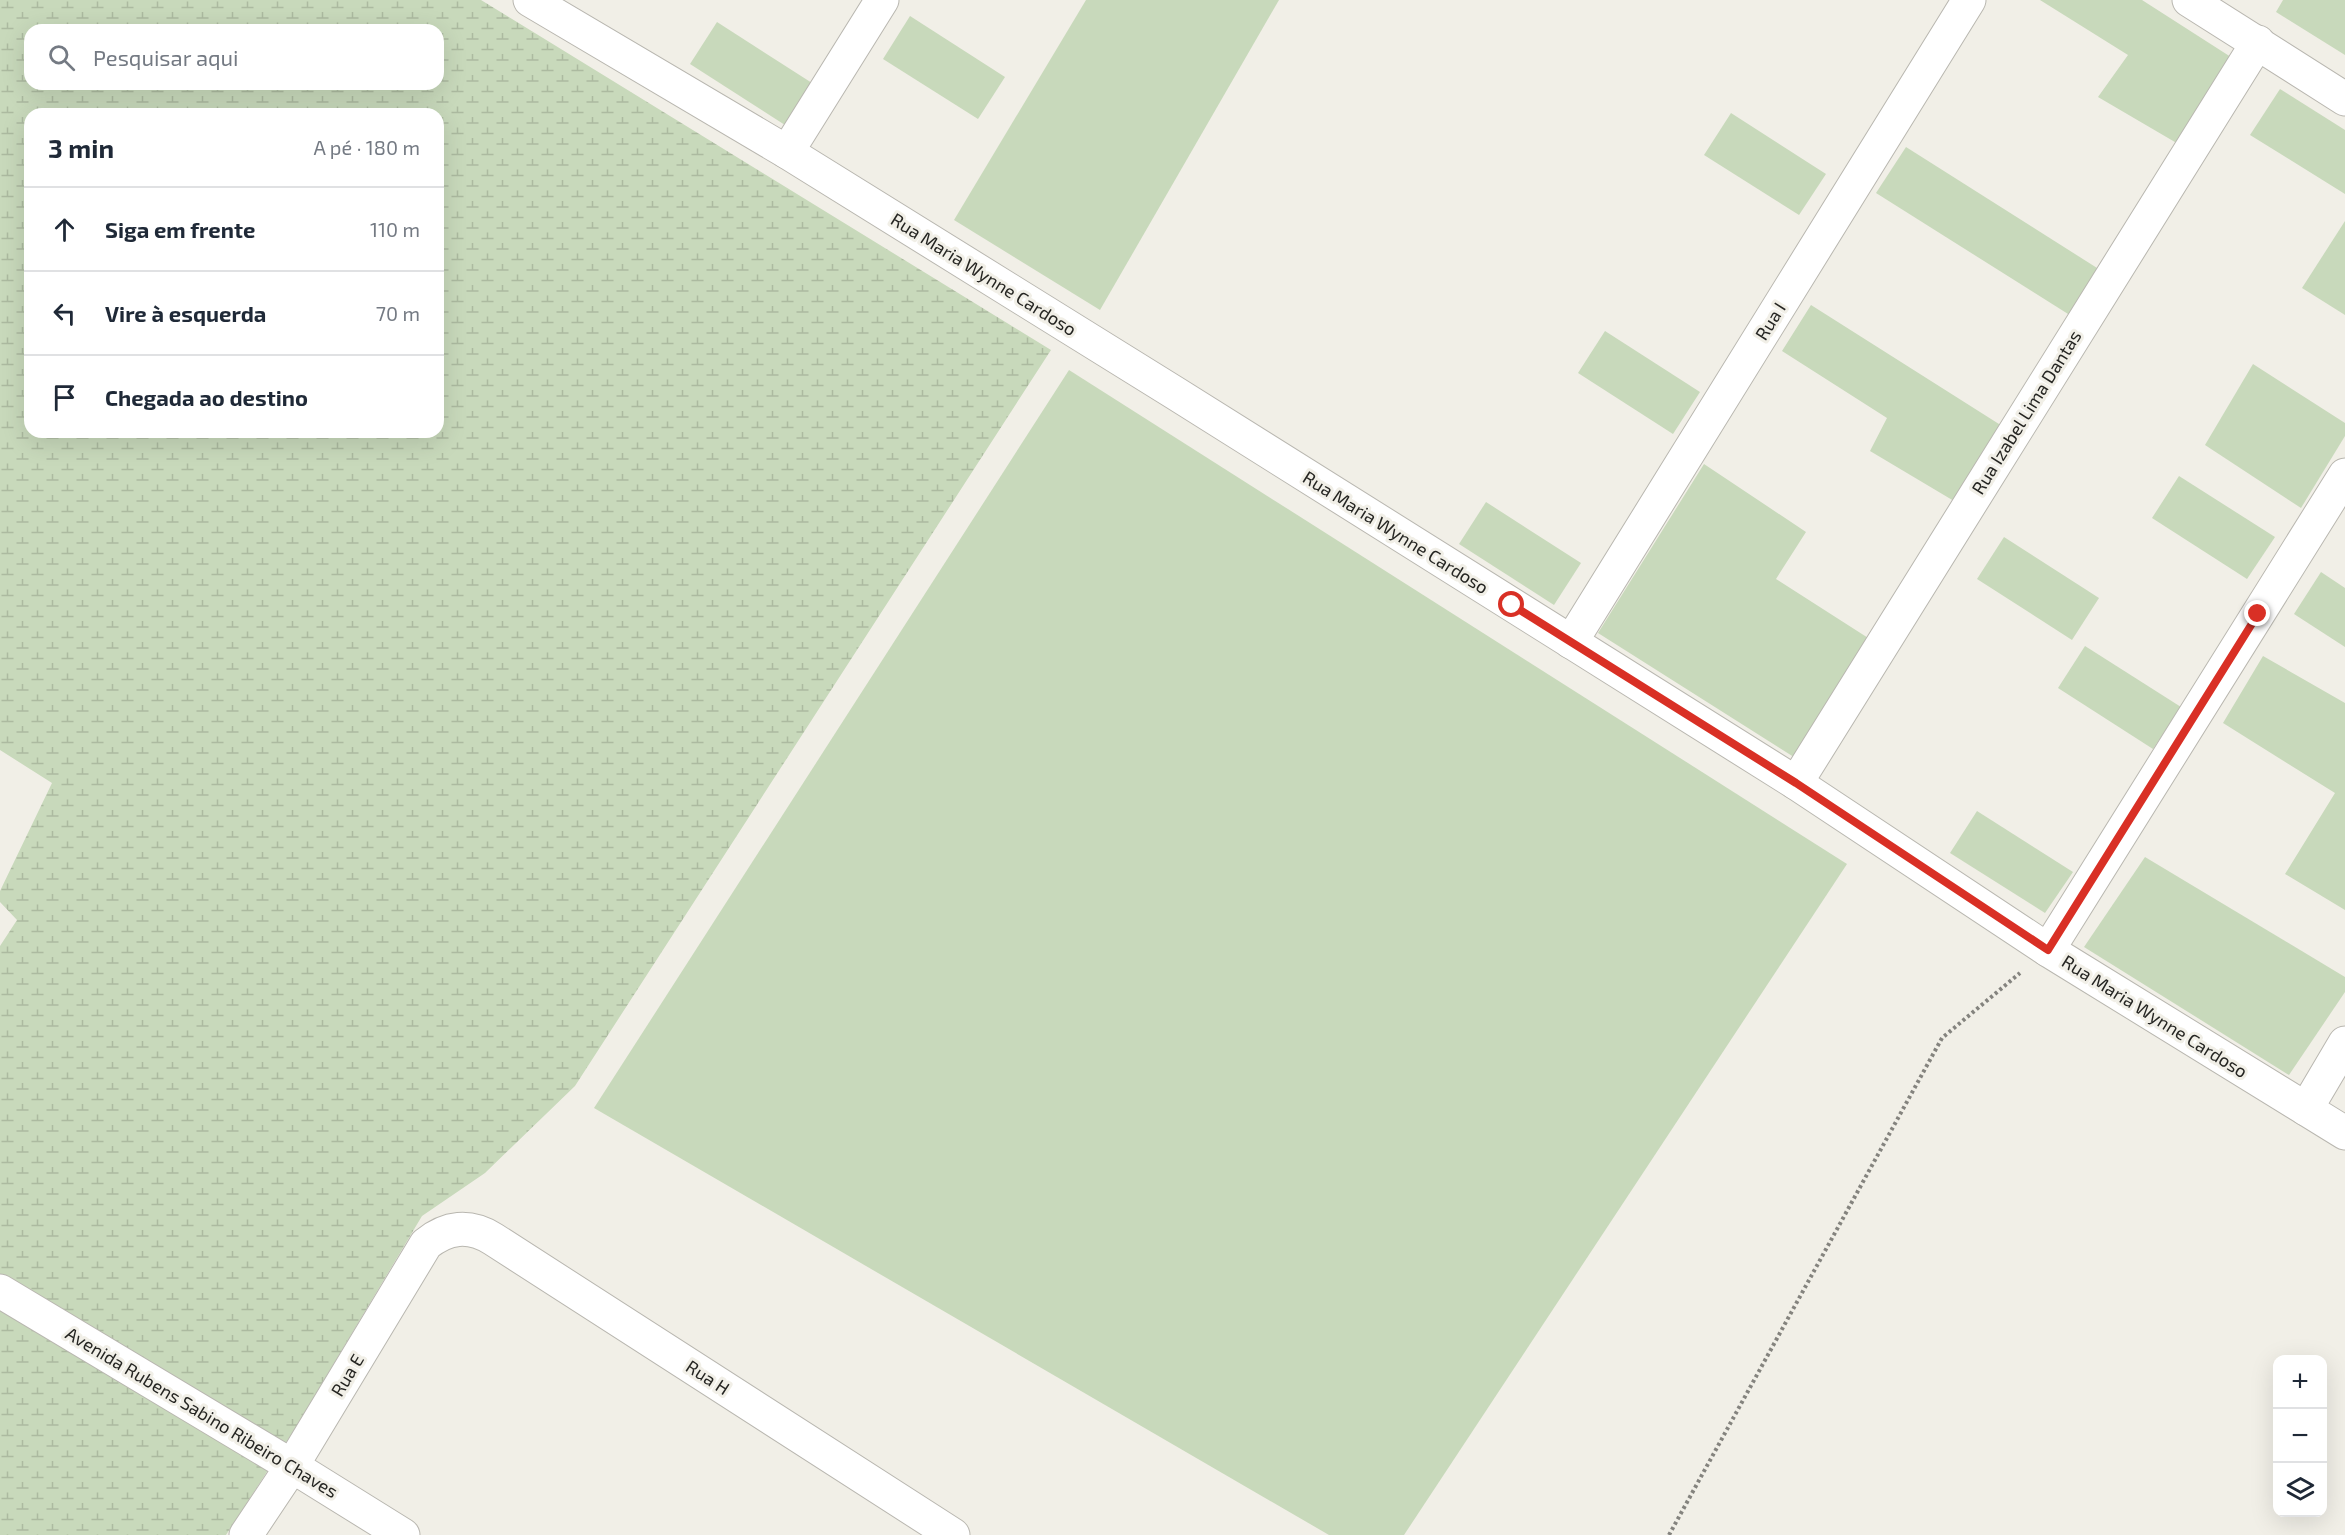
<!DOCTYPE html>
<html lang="pt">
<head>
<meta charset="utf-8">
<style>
	body { margin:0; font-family:"Exo 2",sans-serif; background:#f6f6f7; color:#1f2937 }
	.controls { position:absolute; right:18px; bottom:18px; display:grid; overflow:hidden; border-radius:12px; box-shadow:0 6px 24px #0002 }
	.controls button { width:54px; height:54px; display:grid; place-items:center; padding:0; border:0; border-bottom:2px solid #e0e1e3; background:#fff; color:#1f2937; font:30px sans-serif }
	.stop { position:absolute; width:18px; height:18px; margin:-14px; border:4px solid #d93025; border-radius:50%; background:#fff }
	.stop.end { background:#d93025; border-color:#fff; box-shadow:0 2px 6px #0008 }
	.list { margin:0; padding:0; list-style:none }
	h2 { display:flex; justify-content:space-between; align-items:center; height:78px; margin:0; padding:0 24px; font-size:26px }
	h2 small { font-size:20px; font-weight:400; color:#747a83 }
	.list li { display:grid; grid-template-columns:39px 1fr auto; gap:18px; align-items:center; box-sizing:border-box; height:84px; padding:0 24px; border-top:2px solid #e0e1e3 }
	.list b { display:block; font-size:22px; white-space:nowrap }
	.list em { font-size:20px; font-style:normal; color:#747a83 }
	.icon { flex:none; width:33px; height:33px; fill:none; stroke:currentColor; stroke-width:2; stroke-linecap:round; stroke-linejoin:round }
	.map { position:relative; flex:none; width:2345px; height:1535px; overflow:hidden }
	.search { position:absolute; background:#fff; box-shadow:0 6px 24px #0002; left:24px; top:24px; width:420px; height:66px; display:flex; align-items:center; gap:15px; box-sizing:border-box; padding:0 21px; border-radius:18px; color:#747a83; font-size:22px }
	.panel { position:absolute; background:#fff; box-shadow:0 6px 24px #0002; left:24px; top:108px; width:420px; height:330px; border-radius:18px }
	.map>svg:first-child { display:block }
	.grass { fill:#c8d9bb }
	.wetland { fill:url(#wetland-marsh); fill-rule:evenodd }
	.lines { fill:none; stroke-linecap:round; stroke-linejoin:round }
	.minor-casing { stroke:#b9b7b0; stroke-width:35 }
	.path { stroke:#84837e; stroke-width:4; stroke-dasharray:3 3; stroke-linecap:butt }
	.minor { stroke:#fff; stroke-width:33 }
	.route { stroke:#d93025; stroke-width:8 }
	.labels { text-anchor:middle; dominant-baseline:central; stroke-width:6; stroke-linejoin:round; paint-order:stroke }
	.street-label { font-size:18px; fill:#252522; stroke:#f1efe7 }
</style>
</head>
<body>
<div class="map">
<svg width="2345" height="1535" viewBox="0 0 2345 1535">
	<defs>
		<pattern id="wetland-marsh" width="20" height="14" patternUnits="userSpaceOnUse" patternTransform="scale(1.5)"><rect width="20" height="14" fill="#c8d9bb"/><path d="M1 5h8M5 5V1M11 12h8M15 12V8" fill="none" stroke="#acbaa0"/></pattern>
	</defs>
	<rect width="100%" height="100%" fill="#f1efe7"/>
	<g class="grass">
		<path d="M1086 0H1279L1100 310 954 220Z"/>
		<path d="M2040 0H2142L2234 59 2180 145 2098 97 2128 55Z"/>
		<path d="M2283 0H2345V55L2276 12Z"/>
		<path d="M910 16 1005 77 978 119 883 59Z"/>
		<path d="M717 22 812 83 785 125 690 64Z"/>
		<path d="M2280 89 2345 130V194L2250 135Z"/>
		<path d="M1731 113 1826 174 1799 215 1704 155Z"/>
		<path d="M1906 147 2105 273 2076 319 1876 193Z"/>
		<path d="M2345 221V315L2302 288Z"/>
		<path d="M1811 305 2010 431 1959 504 1870 451 1887 418 1782 351Z"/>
		<path d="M1605 331 1700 392 1673 434 1578 373Z"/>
		<path d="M2253 364 2345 423V436L2301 508 2205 445Z"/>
		<path d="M1069 370 1847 864 1404 1535H1329L594 1108Z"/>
		<path d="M1704 464 1806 532 1776 579 1876 643 1797 759 1598 633Z"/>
		<path d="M2179 476 2275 537 2247 579 2152 518Z"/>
		<path d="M1486 502 1581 563 1554 605 1459 544Z"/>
		<path d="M2004 537 2099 598 2072 640 1977 579Z"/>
		<path d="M2321 572 2345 588V647L2294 614Z"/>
		<path d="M2085 646 2181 707 2153 749 2058 688Z"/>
		<path d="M2263 656 2345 703V910L2285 874 2335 793 2223 723Z"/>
		<path d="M1977 811 2073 872 2045 913 1950 853Z"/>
		<path d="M2145 857 2345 977V992L2289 1075 2084 947Z"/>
	</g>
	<path class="wetland" d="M0 0H481L1051 350 575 1086 485 1173 422 1216 296 1427 226 1535H0V946L17 920 0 902V891L52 783 0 750ZM30 30H438V84H30ZM30 114H438V432H30Z"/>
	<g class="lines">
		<defs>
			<g id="minor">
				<path d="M530 0 787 152 1175 393 1796 783 2048 950 2345 1133"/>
				<path d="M2189 0 2345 99"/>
				<path d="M787 152 882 0"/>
				<path d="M1571 642 1969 0"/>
				<path d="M1796 783 2258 42"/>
				<path d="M2048 950 2345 475"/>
				<path d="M2306 1109 2345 1043"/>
				<path d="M0 1291 292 1466 403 1535"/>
				<path d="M246 1535 292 1466 426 1244C447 1227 469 1224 493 1239L953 1535"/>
			</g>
		</defs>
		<use href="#minor" class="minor-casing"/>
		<path class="path" d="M1669 1535 1942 1038 2020 973"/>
		<use href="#minor" class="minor"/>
	</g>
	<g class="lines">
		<path class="route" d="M1512 605 1796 783 2048 950 2258 614"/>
	</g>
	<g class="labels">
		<g class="street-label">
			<text transform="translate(984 274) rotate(32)">Rua Maria Wynne Cardoso</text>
			<text transform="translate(1770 321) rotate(-58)">Rua I</text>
			<text transform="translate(2026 412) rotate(-58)">Rua Izabel Lima Dantas</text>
			<text transform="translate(1396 532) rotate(32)">Rua Maria Wynne Cardoso</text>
			<text transform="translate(2155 1016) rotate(32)">Rua Maria Wynne Cardoso</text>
			<text transform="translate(347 1375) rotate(-59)">Rua E</text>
			<text transform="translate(708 1377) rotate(33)">Rua H</text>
			<text transform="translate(202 1412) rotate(31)">Avenida Rubens Sabino Ribeiro Chaves</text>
		</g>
	</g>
</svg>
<div class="controls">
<button>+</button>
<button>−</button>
<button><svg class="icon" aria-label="layers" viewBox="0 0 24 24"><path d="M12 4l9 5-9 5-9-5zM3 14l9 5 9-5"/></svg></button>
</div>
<div class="stop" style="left:1512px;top:605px"></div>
<div class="stop end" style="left:2258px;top:614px"></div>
<div class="search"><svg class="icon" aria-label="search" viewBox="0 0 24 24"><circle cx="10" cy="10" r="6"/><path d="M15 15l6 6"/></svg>Pesquisar aqui</div>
<section class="panel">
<h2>3 min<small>A pé · 180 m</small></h2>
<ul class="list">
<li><svg class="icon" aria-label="ahead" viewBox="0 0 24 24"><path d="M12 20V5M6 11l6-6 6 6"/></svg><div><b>Siga em frente</b></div><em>110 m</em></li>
<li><svg class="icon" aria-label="left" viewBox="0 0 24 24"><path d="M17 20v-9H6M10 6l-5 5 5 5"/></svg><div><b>Vire à esquerda</b></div><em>70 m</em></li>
<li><svg class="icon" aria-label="arrive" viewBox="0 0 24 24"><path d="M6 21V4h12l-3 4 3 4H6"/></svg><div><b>Chegada ao destino</b></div></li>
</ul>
</section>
</div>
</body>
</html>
